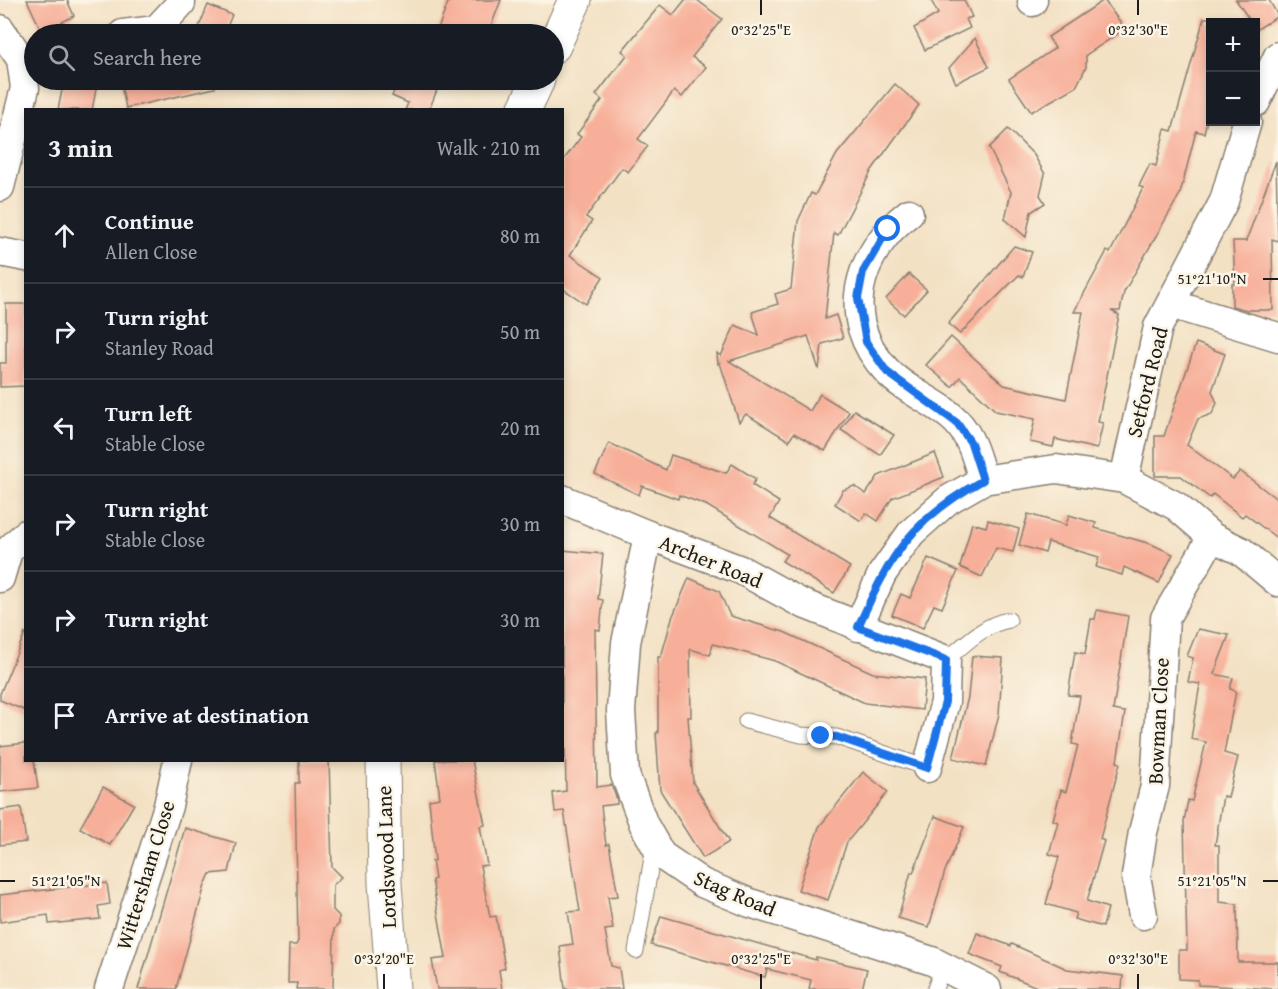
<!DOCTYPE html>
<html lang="en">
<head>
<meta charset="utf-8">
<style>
	body { margin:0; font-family:"Gentium Book Plus",serif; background:#242831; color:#f1f3f6 }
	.controls { position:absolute; right:18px; top:18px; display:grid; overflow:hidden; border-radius:0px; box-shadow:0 3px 9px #0003 }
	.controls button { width:54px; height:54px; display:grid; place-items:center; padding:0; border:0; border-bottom:2px solid #363941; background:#171b24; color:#f1f3f6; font:30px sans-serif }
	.stop { position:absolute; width:18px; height:18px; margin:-14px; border:4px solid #1a73e8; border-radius:50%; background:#fff }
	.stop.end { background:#1a73e8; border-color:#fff; box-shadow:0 2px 6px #0008 }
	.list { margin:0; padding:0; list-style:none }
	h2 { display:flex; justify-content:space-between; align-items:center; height:78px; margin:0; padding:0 24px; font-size:26px }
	h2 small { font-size:20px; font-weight:400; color:#9ea1a6 }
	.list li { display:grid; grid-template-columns:39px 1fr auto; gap:18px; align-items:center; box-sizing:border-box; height:96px; padding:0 24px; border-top:2px solid #363941 }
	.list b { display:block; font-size:22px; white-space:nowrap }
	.list p { margin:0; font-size:20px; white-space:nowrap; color:#9ea1a6 }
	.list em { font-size:20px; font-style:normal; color:#9ea1a6 }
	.icon { flex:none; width:33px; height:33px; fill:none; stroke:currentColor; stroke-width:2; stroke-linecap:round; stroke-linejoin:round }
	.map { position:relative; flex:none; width:1278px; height:989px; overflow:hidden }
	.search { position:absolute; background:#171b24; box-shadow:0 3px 9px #0003; left:24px; top:24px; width:540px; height:66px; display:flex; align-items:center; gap:15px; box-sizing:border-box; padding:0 21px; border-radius:33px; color:#9ea1a6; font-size:22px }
	.panel { position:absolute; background:#171b24; box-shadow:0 3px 9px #0003; left:24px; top:108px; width:540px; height:654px; border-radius:0px }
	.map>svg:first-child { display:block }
	.building { fill:#f7af99 }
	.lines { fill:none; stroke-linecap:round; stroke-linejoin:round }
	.service-casing { stroke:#887e70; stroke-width:17 }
	.minor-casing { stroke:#887e70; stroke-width:31 }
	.tertiary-casing { stroke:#887e70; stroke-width:35 }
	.service { stroke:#fff; stroke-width:15 }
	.minor { stroke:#fff; stroke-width:28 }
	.tertiary { stroke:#fff; stroke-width:33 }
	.route { stroke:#1a73e8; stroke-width:8 }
	.ticks { fill:none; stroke:#1c1c1c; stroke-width:2 }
	.labels { text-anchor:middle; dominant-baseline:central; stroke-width:5; stroke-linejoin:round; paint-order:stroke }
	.street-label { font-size:21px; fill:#1c1c1c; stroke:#fcf5e5 }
	.ticks-label { font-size:15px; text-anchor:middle; fill:#1c1c1c; stroke:#fcf5e5; stroke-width:5; stroke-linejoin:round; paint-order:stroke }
</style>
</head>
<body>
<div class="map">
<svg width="1278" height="989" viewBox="0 0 1278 989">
	<rect width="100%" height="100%" fill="#fcf5e5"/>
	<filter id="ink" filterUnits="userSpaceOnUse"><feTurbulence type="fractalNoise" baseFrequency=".0167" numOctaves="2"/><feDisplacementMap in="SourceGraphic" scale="12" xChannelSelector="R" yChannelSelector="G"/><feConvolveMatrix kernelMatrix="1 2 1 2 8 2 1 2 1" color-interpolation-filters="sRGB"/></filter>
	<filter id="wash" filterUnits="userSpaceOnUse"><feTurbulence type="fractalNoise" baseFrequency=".008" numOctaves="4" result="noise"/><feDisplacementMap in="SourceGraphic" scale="24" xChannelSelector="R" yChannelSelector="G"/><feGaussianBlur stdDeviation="1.35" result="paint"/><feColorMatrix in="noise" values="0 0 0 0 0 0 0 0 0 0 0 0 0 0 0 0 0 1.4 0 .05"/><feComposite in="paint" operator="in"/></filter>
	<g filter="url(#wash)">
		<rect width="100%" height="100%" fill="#f3e1c4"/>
		<g id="blocks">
			<g class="building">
				<path d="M27 0H67L74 16 42 32Z"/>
				<path d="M449 0H501L488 34H436Z"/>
				<path d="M685 0H697L722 19 692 57 706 67 682 97 674 91 638 139 648 146 628 172 622 168 586 217 592 221 570 255 603 277 586 304 562 288V162L581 137 577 134 602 100 596 95 627 55 622 51 660 5 673 15Z"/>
				<path d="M931 0H964L972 17 966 19 970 28 925 50 914 28 938 14Z"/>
				<path d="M1104 0 1125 29 1086 55V67L1076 87 1031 112 1009 79 1055 48 1048 37Z"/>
				<path d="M1236 0H1269L1278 16 1256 30V22H1251Z"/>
				<path d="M208 5 232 15 224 34H196Z"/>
				<path d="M1204 18H1210V108L1204 133 1196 131 1180 194 1124 292 1120 311H1111L1119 315 1098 422 1103 423 1097 449 1055 439 1053 447 1030 442 1035 419 996 411 960 377 952 387 926 365 951 337 1004 385 1066 399 1083 312H1074L1107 251 1110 253 1143 188 1139 186 1150 164 1156 166 1165 129 1172 131Z"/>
				<path d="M975 38 989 67 956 83 949 68Z"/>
				<path d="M64 80H98L92 110H58Z"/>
				<path d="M145 80H214L215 88 126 108 121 85Z"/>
				<path d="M399 80H441L429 110H405L408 103 392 96Z"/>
				<path d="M895 84 919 105 872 170 838 235 834 233 825 319 836 315 843 338 822 344 819 370 808 336 729 361 810 411 820 394 849 412 825 451 794 433 789 441 746 414 739 422 720 363 718 364 717 353 721 356 735 325 759 335 752 312 778 304 775 294 791 289 798 221 811 193 815 195 837 154Z"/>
				<path d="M1008 129 1034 155 1045 174 1040 195 1045 203 1031 212 1026 237 1005 219 1011 192 989 148Z"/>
				<path d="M1276 161 1278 241 1272 239 1273 310H1247L1232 306V284H1235L1233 241H1246Z"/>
				<path d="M1014 246 1032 252 1023 277 1019 275 960 334 948 324Z"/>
				<path d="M909 274 927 290 904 315 886 299Z"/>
				<path d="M6 304H26V386L0 387V363H6Z"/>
				<path d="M1196 343 1225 354 1212 391 1217 403 1212 414 1198 419 1187 445 1233 479 1240 471 1278 500V539L1245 514 1242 517 1213 494 1210 498 1181 476H1155V436H1164Z"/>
				<path d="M854 410 894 435 880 455 841 430Z"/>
				<path d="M609 443 666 470 671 455 726 473 732 464 756 479 752 485 779 502 770 518 850 567 834 593 782 561 787 554 706 505 679 495 678 499 642 486 639 495 595 474Z"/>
				<path d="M935 453 944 477 892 498 878 521 866 513 861 521 835 504 843 490 854 486 866 494 878 476Z"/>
				<path d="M1028 514 1066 525 1069 515 1096 523 1095 528 1151 544 1173 554 1159 583 1124 567 1122 575 1096 567 1099 557 1048 542 1045 553 1019 545Z"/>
				<path d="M988 520 1019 529 1013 552 996 548 982 577 960 567 972 523 986 527Z"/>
				<path d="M562 550 603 554 598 599 603 600 600 630 595 629 597 787 611 785 617 799V804L601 806 606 845 609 844 618 896 608 897 613 929 605 930 611 966 619 968 622 989H565L560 946 573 944 568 912 580 911 564 811 555 812 553 793 566 791 565 742H562Z"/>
				<path d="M928 558 958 571 942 608 934 605 923 628 892 615 901 594 910 598Z"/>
				<path d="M689 578 719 591 730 616 784 632 873 673 925 679 922 710 865 703 775 661 713 644 710 655 690 649 691 717H688L693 783 729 842 703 858 660 790 656 733H658V657H661L672 618Z"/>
				<path d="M1097 610 1128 616 1113 710 1125 712 1117 762 1120 763 1100 839 1104 841 1087 901 1108 908 1103 927 1074 919 1076 913 1046 904 1059 857 1049 854 1058 822 1053 820 1061 790 1066 792 1078 745 1072 744 1080 696 1068 695 1075 652 1085 654 1091 619H1095Z"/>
				<path d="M1198 629 1229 635 1214 674 1233 678 1230 689 1236 691 1224 753 1238 757 1228 797 1223 796 1215 845H1219V902L1237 904 1238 962H1278V989L1198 985V980L1179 979V950H1187L1184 821 1188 800 1192 801 1206 742 1191 739 1200 684 1188 682 1193 658 1187 656Z"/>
				<path d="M25 633 26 634V711L0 700V694Z"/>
				<path d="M972 656 1003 658 999 714 986 766 953 758 968 697Z"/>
				<path d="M26 743V760H34L38 788 0 792V746Z"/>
				<path d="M299 760H329L332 867 342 877 333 885V910L339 916V924L334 929 333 989H296L297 983H288L289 945H296L298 941 295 783H299Z"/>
				<path d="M435 760H472L485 825 480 826 487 865 480 866 490 917 496 916 505 968 499 970 502 989H437L432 960 446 958 432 880 435 879 432 861H435L429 800 440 798Z"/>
				<path d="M863 772 888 792 847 842 828 900 798 890 819 827Z"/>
				<path d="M103 787 134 804 110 845 80 828Z"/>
				<path d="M21 807 26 842 0 845V810Z"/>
				<path d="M935 816 964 827 945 871 929 927 898 918 911 872 913 873Z"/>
				<path d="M185 828 236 843 229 872 210 874 205 885 176 989H138Z"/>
				<path d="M107 883 110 904 98 906 100 919 49 924 48 915 0 922V895Z"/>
				<path d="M661 916 816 960V957L867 969 862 989H809L811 980 767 969 765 977 651 945Z"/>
				<path d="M977 933 1011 946 1012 944 1067 969 1123 976 1122 989H1042L1000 972 1002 967 969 954Z"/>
			</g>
		</g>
	</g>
	<g filter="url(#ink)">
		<use href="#blocks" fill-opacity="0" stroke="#887e70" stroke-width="1.5"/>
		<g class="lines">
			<defs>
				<g id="service">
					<path d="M946 660C964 645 984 624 1009 620"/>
					<path d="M746 721 801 735 837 737 927 768"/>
					<path d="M636 951 654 846"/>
					<path d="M935 989 943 966"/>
				</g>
				<g id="minor">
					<path d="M1032 2 1033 0"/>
					<path d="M0 29 21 59 25 88 0 187"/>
					<path d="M123 34 156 30 181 3"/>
					<path d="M1256 102 1278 56"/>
					<path d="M909 213C857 253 838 319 887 371 906 392 937 401 957 422 972 438 977 460 983 480"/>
					<path d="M0 252 26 257"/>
					<path d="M1171 304 1278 337"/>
					<path d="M1124 479 1158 327 1224 201 1247 122"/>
					<path d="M562 499 648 535 741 570 801 603 946 660 945 702 927 768"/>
					<path d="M648 535 626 643 621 711 625 775 644 825 661 855 702 883 750 903 932 961 987 989"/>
					<path d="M0 578 8 551 26 534"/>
					<path d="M858 627 882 574 911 533 948 500 983 480 1056 469 1124 479 1176 506 1212 537 1241 551 1278 582"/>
					<path d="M1143 915 1136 876 1143 832 1155 786 1165 618 1212 537"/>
					<path d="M109 989 168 806 178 760"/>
				</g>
				<g id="tertiary">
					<path d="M554 46 575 0"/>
					<path d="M524 110 538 80"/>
					<path d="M383 760 385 884 393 989"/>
				</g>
			</defs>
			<use href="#service" class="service-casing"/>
			<use href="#minor" class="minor-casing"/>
			<use href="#tertiary" class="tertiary-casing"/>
			<use href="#service" class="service"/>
			<use href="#minor" class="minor"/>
			<use href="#tertiary" class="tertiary"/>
		</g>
	</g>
	<g class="lines" filter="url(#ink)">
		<path class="route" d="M821 736 837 737 927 768 945 702 946 660 858 627C891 554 911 520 983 480L971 443 957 423 887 372 866 342 858 298 863 272 888 229"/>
	</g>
	<path class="ticks" d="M761 0V15M1138 0V15M1263 279H1278M0 881H15M1263 881H1278M384 974V989M761 974V989M1138 974V989"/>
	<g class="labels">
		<g class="street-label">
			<text transform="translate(1147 382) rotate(-76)">Setford Road</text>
			<text transform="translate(711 561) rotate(22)">Archer Road</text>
			<text transform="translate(1158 721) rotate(-87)">Bowman Close</text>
			<text transform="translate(386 857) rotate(-92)">Lordswood Lane</text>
			<text transform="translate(145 875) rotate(-73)">Wittersham Close</text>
			<text transform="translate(735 893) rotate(23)">Stag Road</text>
		</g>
	</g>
	<g class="ticks-label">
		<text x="761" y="35">0°32'25"E</text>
		<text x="1138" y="35">0°32'30"E</text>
		<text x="1212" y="284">51°21'10"N</text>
		<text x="66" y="886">51°21'05"N</text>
		<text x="1212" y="886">51°21'05"N</text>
		<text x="384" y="964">0°32'20"E</text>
		<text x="761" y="964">0°32'25"E</text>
		<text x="1138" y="964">0°32'30"E</text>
	</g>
</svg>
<div class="controls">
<button>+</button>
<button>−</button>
</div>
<div class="stop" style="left:888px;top:229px"></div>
<div class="stop end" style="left:821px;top:736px"></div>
<div class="search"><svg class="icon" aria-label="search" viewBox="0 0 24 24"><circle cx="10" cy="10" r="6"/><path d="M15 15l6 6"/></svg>Search here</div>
<section class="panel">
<h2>3 min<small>Walk · 210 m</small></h2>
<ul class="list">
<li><svg class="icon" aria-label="ahead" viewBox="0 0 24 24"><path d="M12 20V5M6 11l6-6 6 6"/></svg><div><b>Continue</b><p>Allen Close</p></div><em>80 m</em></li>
<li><svg class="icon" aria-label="right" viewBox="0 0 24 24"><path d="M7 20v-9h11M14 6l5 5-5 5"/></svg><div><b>Turn right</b><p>Stanley Road</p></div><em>50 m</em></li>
<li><svg class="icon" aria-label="left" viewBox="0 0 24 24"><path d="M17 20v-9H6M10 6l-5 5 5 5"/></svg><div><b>Turn left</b><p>Stable Close</p></div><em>20 m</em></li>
<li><svg class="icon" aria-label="right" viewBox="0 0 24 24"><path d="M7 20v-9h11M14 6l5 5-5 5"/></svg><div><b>Turn right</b><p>Stable Close</p></div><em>30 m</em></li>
<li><svg class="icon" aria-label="right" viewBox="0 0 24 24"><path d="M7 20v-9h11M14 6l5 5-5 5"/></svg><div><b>Turn right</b></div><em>30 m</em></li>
<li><svg class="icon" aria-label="arrive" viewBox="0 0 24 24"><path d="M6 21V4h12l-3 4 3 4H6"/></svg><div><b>Arrive at destination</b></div></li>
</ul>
</section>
</div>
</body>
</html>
